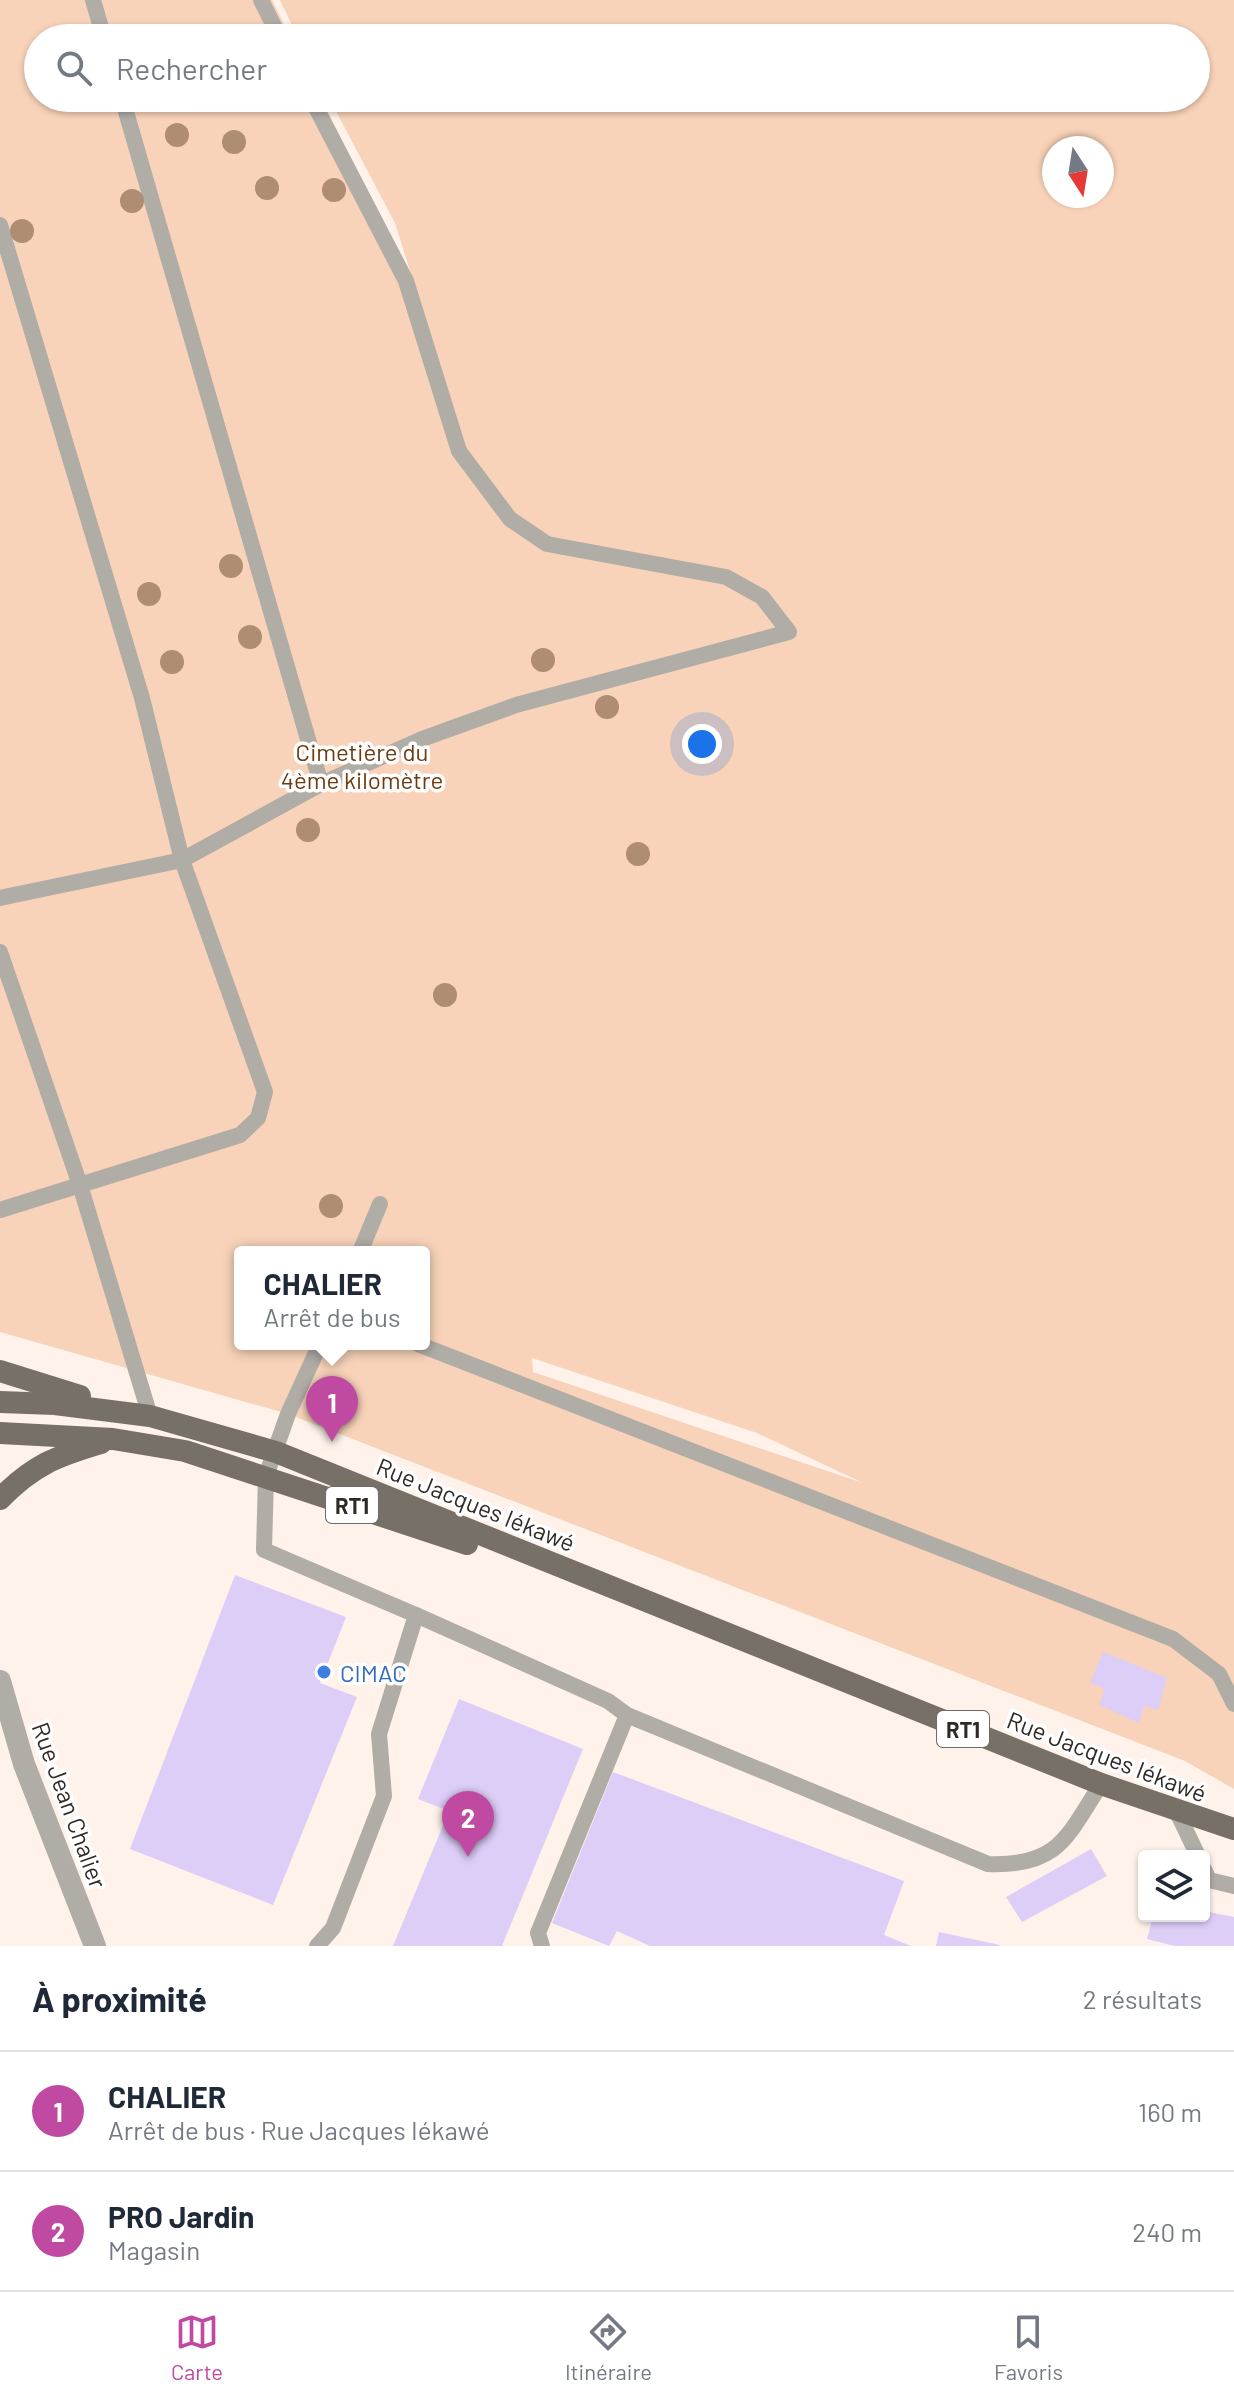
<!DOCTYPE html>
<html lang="fr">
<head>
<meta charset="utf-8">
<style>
	body { margin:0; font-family:Barlow,sans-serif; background:#f6f6f7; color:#1f2937 }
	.controls { position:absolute; right:24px; bottom:24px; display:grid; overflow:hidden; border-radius:8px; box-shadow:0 2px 6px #0004 }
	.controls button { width:72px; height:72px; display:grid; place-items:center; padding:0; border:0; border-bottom:2px solid #e0e1e3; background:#fff; color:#1f2937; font:40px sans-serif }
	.compass { position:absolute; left:1042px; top:136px; width:72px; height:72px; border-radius:50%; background:#fff; box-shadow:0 2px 6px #0004; rotate:168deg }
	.you { position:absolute; left:702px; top:744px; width:28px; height:28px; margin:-20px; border:6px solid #fff; border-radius:50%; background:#1a73e8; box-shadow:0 0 0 12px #1a73e833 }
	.badge { display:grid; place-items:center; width:52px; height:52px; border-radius:50%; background:#c04aa2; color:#fff; font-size:26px; font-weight:700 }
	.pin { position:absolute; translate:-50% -66px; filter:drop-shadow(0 2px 4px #0008) }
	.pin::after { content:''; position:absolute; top:42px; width:28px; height:24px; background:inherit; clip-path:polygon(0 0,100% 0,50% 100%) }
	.popup { position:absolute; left:234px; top:1246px; width:196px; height:104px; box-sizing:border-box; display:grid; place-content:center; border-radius:8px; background:#fff; filter:drop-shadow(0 2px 6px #0005); font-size:26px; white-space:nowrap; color:#747a83 }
	.popup b { font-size:30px; color:#1f2937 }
	.popup::after { content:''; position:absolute; left:50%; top:100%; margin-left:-16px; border:16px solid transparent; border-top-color:#fff }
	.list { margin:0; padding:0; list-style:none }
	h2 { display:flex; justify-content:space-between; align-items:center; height:104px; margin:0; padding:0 32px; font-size:34px }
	h2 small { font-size:26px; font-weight:400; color:#747a83 }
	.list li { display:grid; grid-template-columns:52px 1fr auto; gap:24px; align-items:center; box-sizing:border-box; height:120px; padding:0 32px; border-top:2px solid #e0e1e3 }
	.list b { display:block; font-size:30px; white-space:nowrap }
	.list p { margin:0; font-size:26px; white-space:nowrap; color:#747a83 }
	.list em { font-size:26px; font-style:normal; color:#747a83 }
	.icon { flex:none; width:44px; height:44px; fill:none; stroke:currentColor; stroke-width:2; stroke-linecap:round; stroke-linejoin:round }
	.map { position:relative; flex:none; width:1234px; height:1946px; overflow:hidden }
	.search { position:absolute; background:#fff; box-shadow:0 2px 6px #0004; left:24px; right:24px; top:24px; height:88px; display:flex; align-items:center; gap:20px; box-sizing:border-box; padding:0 28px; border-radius:44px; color:#747a83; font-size:30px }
	.sheet { height:344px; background:#fff }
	nav { display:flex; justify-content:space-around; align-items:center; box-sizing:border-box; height:112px; border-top:2px solid #e0e1e3; background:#fff; font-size:22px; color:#747a83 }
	nav a { display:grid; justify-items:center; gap:4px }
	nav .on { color:#c04aa2 }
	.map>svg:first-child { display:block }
	.green { fill:#f8d3b9; fill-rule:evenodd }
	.building { fill:#ddcef8 }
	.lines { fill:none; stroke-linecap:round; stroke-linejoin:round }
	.service { stroke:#b0aca6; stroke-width:16 }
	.tertiary { stroke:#b0aca6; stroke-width:22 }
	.primary { stroke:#767066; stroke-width:22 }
	.tree { fill:#ae8d72 }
	.shop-dot { fill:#3f7fe0; stroke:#fff; stroke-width:3 }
	.labels { text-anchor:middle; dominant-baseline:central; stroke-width:7; stroke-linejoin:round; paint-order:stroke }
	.shield { fill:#fff; stroke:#6e6a67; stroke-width:2 }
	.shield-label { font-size:22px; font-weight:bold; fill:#302a26 }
	.park-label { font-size:24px; fill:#6d3b0f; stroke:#fff }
	.street-label { font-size:24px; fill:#302a26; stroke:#fff }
	.shop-label { font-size:24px; fill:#366cbe; stroke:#fff; text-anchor:start }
</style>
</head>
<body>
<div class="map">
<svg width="1234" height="1946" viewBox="0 0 1234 1946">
	<rect width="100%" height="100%" fill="#fef2ea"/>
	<path class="green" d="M0 0H272L291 38H38V98H321L416 290 395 223 329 98H1196V38H298L280 0H1234V1789L1185 1761 288 1414 0 1332ZM1054 148H1102V196H1054ZM240 1252H424V1344H240ZM532 1358 757 1433 863 1483 533 1372Z"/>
	<g class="building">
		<path d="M235 1575 346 1617 320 1683 357 1697 273 1905 130 1849Z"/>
		<path d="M1103 1652 1167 1678 1158 1710 1144 1706 1139 1723 1099 1705 1105 1689 1090 1683Z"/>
		<path d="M459 1699 583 1749 502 1946H393L449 1811 418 1799Z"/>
		<path d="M613 1772 904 1881 884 1935 911 1946H650L617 1931 609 1946 552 1923Z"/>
		<path d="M1091 1849 1107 1876 1022 1922 1006 1897Z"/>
		<path d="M1204 1911 1234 1917V1946H1175L1147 1939 1153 1916H1204Z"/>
		<path d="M939 1932 1000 1945 999 1946H936Z"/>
	</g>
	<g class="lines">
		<g class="service">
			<path d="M93 0 104 38"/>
			<path d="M261 0 280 38"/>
			<path d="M122 98 321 784"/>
			<path d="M0 225 142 698 182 860 265 1092 258 1118 240 1135 0 1210"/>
			<path d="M0 898 182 860 321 784 422 739 516 705 789 632 762 597 726 577 547 544 510 519 459 451 406 281 311 98"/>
			<path d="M0 952 80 1185 150 1416"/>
			<path d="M360 1252 380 1204"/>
			<path d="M418 1344 1173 1639 1219 1674 1234 1704"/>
			<path d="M416 1615 608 1701 627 1715 988 1864C1058 1867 1067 1837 1101 1784"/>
			<path d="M1177 1812 1198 1856"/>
			<path d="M1204 1869 1209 1880 1234 1886"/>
			<path d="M317 1946 333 1928 384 1796 379 1734 416 1615 264 1550 266 1476 288 1414 320 1344"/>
			<path d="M542 1946 538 1933 627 1715"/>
		</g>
		<path class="tertiary" d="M0 1681 24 1764 95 1946"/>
		<g class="primary">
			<path d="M0 1371 80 1396"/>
			<path d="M0 1402 55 1404 150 1416 276 1452 1101 1784 1234 1829"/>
			<path d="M0 1433 113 1439 185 1451 467 1544"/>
			<path d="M0 1499C33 1465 57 1456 101 1443"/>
		</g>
	</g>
	<g class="tree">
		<circle cx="177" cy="135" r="12"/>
		<circle cx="234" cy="142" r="12"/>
		<circle cx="267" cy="188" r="12"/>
		<circle cx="334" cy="190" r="12"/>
		<circle cx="132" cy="201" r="12"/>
		<circle cx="22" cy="231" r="12"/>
		<circle cx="231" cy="566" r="12"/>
		<circle cx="149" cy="594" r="12"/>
		<circle cx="250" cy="637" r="12"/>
		<circle cx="543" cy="660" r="12"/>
		<circle cx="172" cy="662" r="12"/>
		<circle cx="607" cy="707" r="12"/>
		<circle cx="308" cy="830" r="12"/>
		<circle cx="638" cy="854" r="12"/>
		<circle cx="445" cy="995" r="12"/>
		<circle cx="331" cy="1206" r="12"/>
	</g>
	<circle class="shop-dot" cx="324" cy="1672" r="8"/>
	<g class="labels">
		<g class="shield">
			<rect x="326" y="1487" width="52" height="36" rx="6"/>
			<rect x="937" y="1711" width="52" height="36" rx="6"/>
		</g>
		<g class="shield-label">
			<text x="352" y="1505">RT1</text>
			<text x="963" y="1729">RT1</text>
		</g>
		<g class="park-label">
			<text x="362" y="751">Cimetière du<tspan x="362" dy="28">4ème kilomètre</tspan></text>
		</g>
		<g class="street-label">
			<text transform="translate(476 1504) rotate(22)">Rue Jacques Iékawé</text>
			<text transform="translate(1107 1756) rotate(21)">Rue Jacques Iékawé</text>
			<text transform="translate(70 1805) rotate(70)">Rue Jean Chalier</text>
		</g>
		<g class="shop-label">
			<text x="340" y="1672">CIMAC</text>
		</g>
	</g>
</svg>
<div class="controls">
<button><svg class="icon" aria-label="layers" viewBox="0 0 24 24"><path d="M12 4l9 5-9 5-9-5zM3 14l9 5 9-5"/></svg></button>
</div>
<svg class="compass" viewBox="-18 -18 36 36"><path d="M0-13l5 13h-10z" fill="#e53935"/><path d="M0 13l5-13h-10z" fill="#747a83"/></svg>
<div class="you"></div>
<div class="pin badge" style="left:332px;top:1442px">1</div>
<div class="popup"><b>CHALIER</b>Arrêt de bus</div>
<div class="pin badge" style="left:468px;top:1857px">2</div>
<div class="search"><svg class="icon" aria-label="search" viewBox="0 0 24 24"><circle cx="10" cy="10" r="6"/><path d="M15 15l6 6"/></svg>Rechercher</div>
</div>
<section class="sheet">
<h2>À proximité<small>2 résultats</small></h2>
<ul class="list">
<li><span class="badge">1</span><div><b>CHALIER</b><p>Arrêt de bus · Rue Jacques Iékawé</p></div><em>160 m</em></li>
<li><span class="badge">2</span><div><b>PRO Jardin</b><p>Magasin</p></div><em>240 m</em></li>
</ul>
</section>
<nav>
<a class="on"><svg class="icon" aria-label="map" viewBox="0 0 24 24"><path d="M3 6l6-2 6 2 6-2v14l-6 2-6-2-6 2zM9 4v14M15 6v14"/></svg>Carte</a>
<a><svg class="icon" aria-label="directions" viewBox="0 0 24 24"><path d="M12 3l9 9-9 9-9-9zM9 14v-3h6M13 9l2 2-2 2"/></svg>Itinéraire</a>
<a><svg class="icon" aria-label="saved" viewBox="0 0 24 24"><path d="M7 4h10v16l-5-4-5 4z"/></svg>Favoris</a>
</nav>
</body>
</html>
